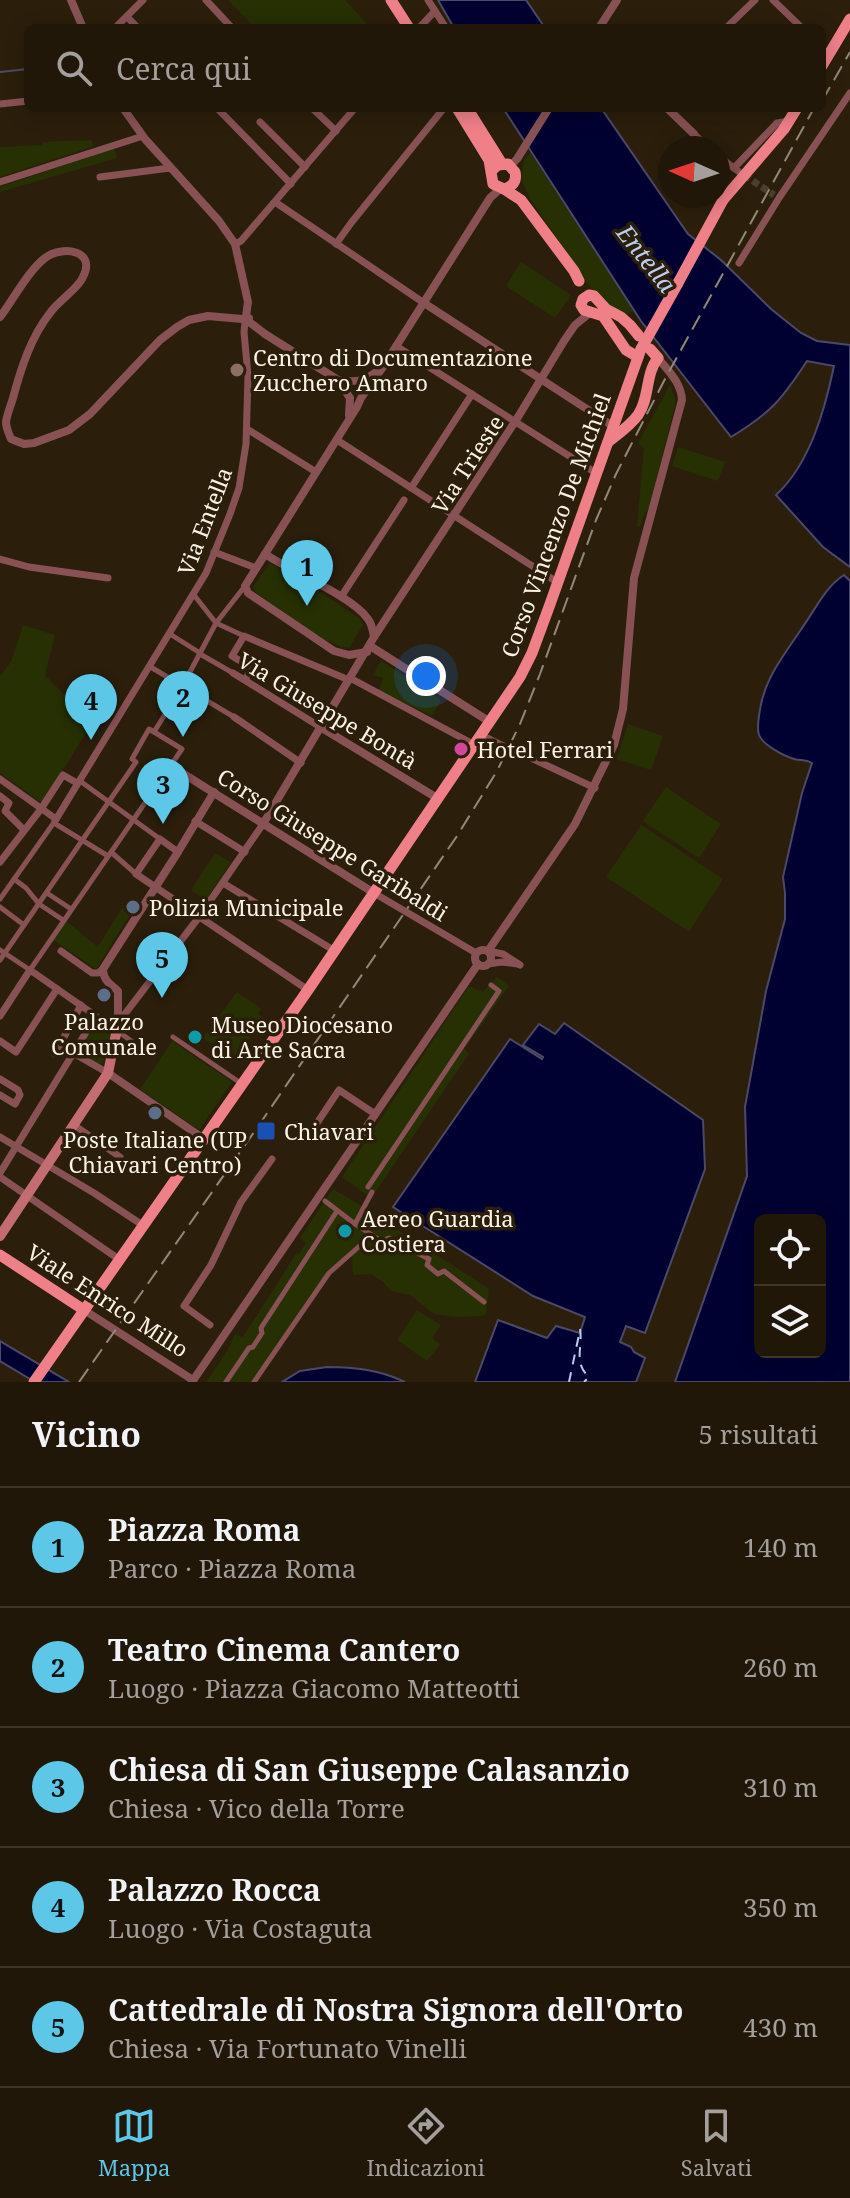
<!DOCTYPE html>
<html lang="it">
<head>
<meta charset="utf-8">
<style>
	body { margin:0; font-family:"Noto Serif",serif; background:#2d2416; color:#f1f3f6 }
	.controls { position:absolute; right:24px; bottom:24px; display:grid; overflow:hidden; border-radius:12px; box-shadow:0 4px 20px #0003 }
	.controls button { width:72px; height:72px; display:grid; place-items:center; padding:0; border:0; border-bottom:2px solid #3d3629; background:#201708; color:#f1f3f6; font:40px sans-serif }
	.compass { position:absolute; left:658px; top:136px; width:72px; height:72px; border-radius:50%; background:#201708; box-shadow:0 4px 20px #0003; rotate:273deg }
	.you { position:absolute; left:426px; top:676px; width:28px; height:28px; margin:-20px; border:6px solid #fff; border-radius:50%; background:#1a73e8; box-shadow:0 0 0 12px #1a73e833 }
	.badge { display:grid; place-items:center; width:52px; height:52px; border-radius:50%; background:#5cc7e7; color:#111; font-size:26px; font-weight:700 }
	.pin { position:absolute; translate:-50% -66px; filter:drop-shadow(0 2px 4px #0008) }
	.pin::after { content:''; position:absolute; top:42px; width:28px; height:24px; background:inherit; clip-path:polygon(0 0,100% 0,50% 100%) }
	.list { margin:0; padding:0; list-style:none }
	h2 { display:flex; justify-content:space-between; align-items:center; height:104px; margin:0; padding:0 32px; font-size:34px }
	h2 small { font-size:26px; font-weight:400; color:#a29f9c }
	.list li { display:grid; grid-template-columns:52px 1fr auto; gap:24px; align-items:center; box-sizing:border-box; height:120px; padding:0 32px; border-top:2px solid #3d3629 }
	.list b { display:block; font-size:30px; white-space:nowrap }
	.list p { margin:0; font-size:26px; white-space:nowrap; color:#a29f9c }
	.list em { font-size:26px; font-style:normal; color:#a29f9c }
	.icon { flex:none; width:44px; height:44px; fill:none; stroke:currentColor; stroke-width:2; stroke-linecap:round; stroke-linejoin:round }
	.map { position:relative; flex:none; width:850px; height:1382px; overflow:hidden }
	.search { position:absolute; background:#201708; box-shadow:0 4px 20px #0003; left:24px; right:24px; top:24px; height:88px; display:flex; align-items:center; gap:20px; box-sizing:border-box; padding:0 28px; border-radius:12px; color:#a29f9c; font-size:30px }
	.sheet { height:704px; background:#201708 }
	nav { display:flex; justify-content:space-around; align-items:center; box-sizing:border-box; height:112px; border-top:2px solid #3d3629; background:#201708; font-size:22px; color:#a29f9c }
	nav a { display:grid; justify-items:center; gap:4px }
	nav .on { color:#5cc7e7 }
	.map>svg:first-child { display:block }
	.green { fill:#263003 }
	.water { fill:#000031; stroke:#4c4968; stroke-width:2; fill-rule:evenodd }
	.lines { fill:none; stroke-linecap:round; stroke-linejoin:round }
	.stream { stroke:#4c4968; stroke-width:2 }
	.ferry { stroke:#bacef0; stroke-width:2; stroke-dasharray:10 8; stroke-linecap:butt }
	.minor-tunnel { stroke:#4a3f2c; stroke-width:7; stroke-dasharray:7 3.5; stroke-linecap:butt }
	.pedestrian { stroke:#885255; stroke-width:5 }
	.minor { stroke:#885255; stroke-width:7 }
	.tertiary { stroke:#885255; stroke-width:8 }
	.secondary { stroke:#c36c72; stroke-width:10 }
	.primary { stroke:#f08088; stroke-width:11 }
	.rail { stroke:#928878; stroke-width:2; stroke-dasharray:16 8; stroke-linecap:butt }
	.primary-bridge { stroke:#f08088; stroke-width:11 }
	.education-dot { fill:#8d6e63; stroke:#2b1f0b; stroke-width:3 }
	.hotel-dot { fill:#d1479c; stroke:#2b1f0b; stroke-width:3 }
	.service-dot { fill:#5c6f8a; stroke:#2b1f0b; stroke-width:3 }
	.culture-dot { fill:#0f9aa8; stroke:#2b1f0b; stroke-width:3 }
	.transit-dot { fill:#1a4fb4; stroke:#2b1f0b; stroke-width:3 }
	.labels { text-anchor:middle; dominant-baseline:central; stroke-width:7; stroke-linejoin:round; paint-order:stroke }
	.poi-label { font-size:22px; fill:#fcf3e7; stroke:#2b1f0b; text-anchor:start }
	.street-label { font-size:22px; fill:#fcf3e7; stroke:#2b1f0b }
	.water-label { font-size:24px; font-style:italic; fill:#bacef0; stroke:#2b1f0b }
</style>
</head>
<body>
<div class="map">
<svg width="850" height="1382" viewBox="0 0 850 1382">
	<rect width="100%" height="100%" fill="#2b1f0b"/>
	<g class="green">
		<path d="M228 0H345L368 25 365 28H255Z"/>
		<path d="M91 140 94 146 0 177V147L41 145 44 142Z"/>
		<path d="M114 148 117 158 0 192V187Z"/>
		<path d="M530 153 634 310 625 316 603 301 591 288 531 200 521 179 524 160Z"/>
		<path d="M521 262 571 295 555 318 506 286Z"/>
		<path d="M670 385 676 401 649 508 643 517 640 527 637 526 644 448 638 443Z"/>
		<path d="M678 447 725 462 718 481 672 466Z"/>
		<path d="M270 563 319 591 360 619 363 625 349 648C320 644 281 611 256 593L253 587Z"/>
		<path d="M23 625 55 635 45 675 70 701 96 717 42 803 0 773V677L12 660Z"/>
		<path d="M381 661 441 700 432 716 379 691 383 678 373 675Z"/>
		<path d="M628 724 663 736 651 770 617 759Z"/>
		<path d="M666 787 721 824 699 858 643 821Z"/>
		<path d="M641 825 723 879 689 932 606 877Z"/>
		<path d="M215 853 231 862 206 900 191 890Z"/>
		<path d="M122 908 131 913 96 969 53 940 66 921 98 947Z"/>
		<path d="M497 977 509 986 464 1049 469 1054 371 1198 342 1177 469 986 483 992Z"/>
		<path d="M237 992 261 1008 258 1014 264 1018 235 1060 203 1038Z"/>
		<path d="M97 1022 112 1032 102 1066 77 1052Z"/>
		<path d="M172 1041 232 1082 199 1130 140 1089Z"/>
		<path d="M333 1189 385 1220 386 1226 389 1224 489 1289 486 1314 481 1316 456 1317 434 1314 410 1295 391 1291 383 1282 371 1274 353 1275 352 1256 327 1276 255 1382H206L227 1351 235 1334 243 1337 297 1252 299 1254 306 1243 300 1238Z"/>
		<path d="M417 1310 441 1325 432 1338 440 1344 427 1361 397 1340Z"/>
	</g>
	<g class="water">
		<path d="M438 0H526L545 28H454Z"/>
		<path d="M503 108H601L688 234 721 260 771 309 801 333 817 341 850 345V567L823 547 776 495C810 464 825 409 834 366L807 361C782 399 771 413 731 437L641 321Z"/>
		<path d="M844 575 850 581V1382H675L747 1176 745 1107 766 991 785 919V893L783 877 802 793 812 763C805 759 801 761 794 759 784 756 763 745 759 735 757 729 758 723 759 716 763 680 782 658 802 628 815 610 825 587 844 575ZM760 1220H820V1352H760Z"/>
		<path d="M564 1023 703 1120 705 1169 645 1333 626 1326 620 1342 631 1347 634 1352 645 1358 636 1382H475L498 1320 547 1338 556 1326 580 1333 585 1317 533 1296 393 1207 510 1039 542 1059 543 1057 523 1045 539 1024 555 1034Z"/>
		<path d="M0 1341 69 1382H35L0 1361Z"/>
		<path d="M327 1367C355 1367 380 1370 405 1382H282L300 1371Z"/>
	</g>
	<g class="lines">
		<path class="stream" d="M0 72 28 69"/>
		<g class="ferry">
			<path d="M580 1329C583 1347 573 1363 589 1377L584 1382"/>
			<path d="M569 1382 580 1330"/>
		</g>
		<g class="minor-tunnel">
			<path d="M744 175 774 195"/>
			<path d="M503 746 531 758"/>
		</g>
		<g class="pedestrian">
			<path d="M194 595 216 623 244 636"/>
			<path d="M170 634 200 653"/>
			<path d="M200 654 233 673"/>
			<path d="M149 666 234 717"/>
			<path d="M154 732 182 687 216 623 245 586"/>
			<path d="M80 781 160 839"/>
			<path d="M54 823 108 856"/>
			<path d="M111 852 136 874"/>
			<path d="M14 879 26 888 39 904 63 920"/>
			<path d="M47 893 71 909"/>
			<path d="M0 899 55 821"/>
			<path d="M0 907 24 925"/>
			<path d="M0 950 30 970 182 749 154 732"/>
			<path d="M0 960 136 762 132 759 149 729 154 732"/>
			<path d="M96 1016 147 1052"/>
			<path d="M173 1037 242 1084"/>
			<path d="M368 1187 499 991 491 985"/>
			<path d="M325 1201 355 1224"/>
			<path d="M372 1235 381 1241 389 1238 429 1259 427 1265 438 1274 444 1271 484 1302"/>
			<path d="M226 1382 249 1348 253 1347 262 1333 261 1328 337 1211"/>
			<path d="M254 1382 329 1273 372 1235 355 1224 372 1192"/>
		</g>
		<g class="minor">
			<path d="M206 0 232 28"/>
			<path d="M428 0 446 28"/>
			<path d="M773 0 802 28"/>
			<path d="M127 17 138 28"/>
			<path d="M115 28 143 0"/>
			<path d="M419 28 435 11"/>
			<path d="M726 28 755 0"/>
			<path d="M0 104 28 101"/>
			<path d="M217 108 291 184"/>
			<path d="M312 108 336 131"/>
			<path d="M260 122 305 167"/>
			<path d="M695 135 709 148"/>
			<path d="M718 156 738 171"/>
			<path d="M734 168 777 123 789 121"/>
			<path d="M100 177 170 168"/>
			<path d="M0 182 143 136"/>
			<path d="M275 202 424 303"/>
			<path d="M235 244 241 241 355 108"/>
			<path d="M336 244 351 223 444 108"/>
			<path d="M739 263 779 198 850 93"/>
			<path d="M396 346 596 473"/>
			<path d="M247 429 316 472"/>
			<path d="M337 440 557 582"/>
			<path d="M411 488 472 394"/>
			<path d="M214 552 256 568"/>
			<path d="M0 559 29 567 108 578"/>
			<path d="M341 597 404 500"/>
			<path d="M233 673 322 728"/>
			<path d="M350 678 475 745"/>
			<path d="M245 680 252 668 232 656 244 636 349 680"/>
			<path d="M234 717 301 763"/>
			<path d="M481 735 503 746"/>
			<path d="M531 758 595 788"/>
			<path d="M0 779 56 819"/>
			<path d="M0 796 9 803 5 811 24 830"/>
			<path d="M55 821 206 573 230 514 239 488 246 444 248 376 244 332 245 322"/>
			<path d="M195 821 245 852"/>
			<path d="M178 852 160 839 136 874 308 990"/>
			<path d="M0 862 41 809 63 775 77 783"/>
			<path d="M223 883 335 951"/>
			<path d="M374 893 476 953"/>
			<path d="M61 951 92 973H98L103 969"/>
			<path d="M488 951 503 954 520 965"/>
			<path d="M488 964 502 962 518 964"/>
			<path d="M0 1016 30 970 96 1016 0 1173"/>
			<path d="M118 1023 199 917 263 824"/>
			<path d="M0 1041 16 1052 57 989"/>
			<path d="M73 1053 108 1073"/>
			<path d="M55 1054 81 1005"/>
			<path d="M0 1079 18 1090 20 1095 15 1104 0 1095"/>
			<path d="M74 1125 120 1157"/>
			<path d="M0 1137 94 1193 144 1226"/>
			<path d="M307 1138 339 1090 375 1114"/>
			<path d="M0 1177 120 1260"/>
			<path d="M210 1325 184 1306 211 1265 241 1202 272 1159"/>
		</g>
		<g class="tertiary">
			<path d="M71 0 83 28"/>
			<path d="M599 28 617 0"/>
			<path d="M123 108 145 139 219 221 235 244 248 302 246 316 249 318 248 321"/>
			<path d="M667 108 694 134 698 148"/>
			<path d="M510 166 517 159 549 108"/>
			<path d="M424 303 613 426"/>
			<path d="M0 317C13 300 28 271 45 258 62 245 97 250 83 277 78 289 58 301 50 313 31 337 21 368 13 398 11 405 7 414 6 422 6 428 9 434 11 439L24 444 34 443 69 430 90 414 160 340 177 327 189 320 208 316 242 319"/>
			<path d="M248 321 265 334 338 380 350 398 349 415"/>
			<path d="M341 380C353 383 366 380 376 372"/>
			<path d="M265 554C290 571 352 596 368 619 372 624 373 631 374 637"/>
			<path d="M370 646 490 722"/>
			<path d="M367 652 349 655 334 651 248 593 245 586 357 407 361 398 383 367 490 198 501 188"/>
			<path d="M322 728 437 798"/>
			<path d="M171 766 374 893"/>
			<path d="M263 824 374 637 518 417 564 341 575 325 591 312"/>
			<circle cx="483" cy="958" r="8"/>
			<path d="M488 951 575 824 614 745 623 709 634 578 682 400C681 382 668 371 658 358"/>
			<path d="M118 1024V991C110 984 103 980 103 969L178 852 214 792"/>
			<path d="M108 1073 204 1139"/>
			<path d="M84 1310 193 1380"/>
			<path d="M192 1382 478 964"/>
		</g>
		<path class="secondary" d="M0 1236 108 1073 118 1024"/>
		<g class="primary">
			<path d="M391 0 409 28"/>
			<path d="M822 66 850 19"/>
			<path d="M457 108 489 160 493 184 504 189C513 186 517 181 515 172L508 164 498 165 492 170"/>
			<path d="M467 108 502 164"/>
			<path d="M784 129 797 108"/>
			<path d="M504 189 521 200 574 271 579 281"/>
			<path d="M678 283 723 200"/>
			<path d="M638 357 626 350 603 316 584 310 581 305 583 299 589 295 594 296 606 309 621 317 630 325 639 336"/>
			<path d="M608 442C618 434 630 426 638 415 650 398 645 374 658 358L650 349"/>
			<path d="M0 1255 84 1310"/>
			<path d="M34 1382 308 990 520 677 532 653 549 607 641 349"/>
		</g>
		<g class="rail">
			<path d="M822 101 850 52"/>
			<path d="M79 1382 259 1125 457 836 497 771 520 724 540 674 596 520 616 474 665 379 814 108"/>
		</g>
		<g class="primary-bridge">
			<path d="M723 200 784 129"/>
			<path d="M641 349 678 283"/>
		</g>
	</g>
	<circle class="education-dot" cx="237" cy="370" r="8"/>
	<circle class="hotel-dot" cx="461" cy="749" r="8"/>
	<g class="service-dot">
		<circle cx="133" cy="907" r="8"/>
		<circle cx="104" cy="995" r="8"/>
		<circle cx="155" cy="1113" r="8"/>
	</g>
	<g class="culture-dot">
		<circle cx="195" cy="1037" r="8"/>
		<circle cx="345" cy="1231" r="8"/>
	</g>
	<rect class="transit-dot" x="256" y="1121" width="20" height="20" rx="4"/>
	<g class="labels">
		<g class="poi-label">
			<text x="253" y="357">Centro di Documentazione<tspan x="253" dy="25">Zucchero Amaro</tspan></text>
			<text x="477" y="749">Hotel Ferrari</text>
			<text x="149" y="907">Polizia Municipale</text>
			<text x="104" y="1021" text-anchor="middle">Palazzo<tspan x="104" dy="25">Comunale</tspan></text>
			<text x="211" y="1024">Museo Diocesano<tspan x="211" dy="25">di Arte Sacra</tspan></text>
			<text x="284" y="1131">Chiavari</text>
			<text x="155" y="1139" text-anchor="middle">Poste Italiane (UP<tspan x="155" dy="25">Chiavari Centro)</tspan></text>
			<text x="361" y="1218">Aereo Guardia<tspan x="361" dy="25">Costiera</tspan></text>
		</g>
		<g class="street-label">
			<text transform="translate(467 464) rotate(-57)">Via Trieste</text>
			<text transform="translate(204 521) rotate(-69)">Via Entella</text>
			<text transform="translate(555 525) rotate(-70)">Corso Vincenzo De Michiel</text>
			<text transform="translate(328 710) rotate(31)">Via Giuseppe Bontà</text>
			<text transform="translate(333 844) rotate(32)">Corso Giuseppe Garibaldi</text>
			<text transform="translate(108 1300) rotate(33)">Viale Enrico Millo</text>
		</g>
		<g class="water-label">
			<text transform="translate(647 258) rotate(52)">Entella</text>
		</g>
	</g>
</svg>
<div class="controls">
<button><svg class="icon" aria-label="locate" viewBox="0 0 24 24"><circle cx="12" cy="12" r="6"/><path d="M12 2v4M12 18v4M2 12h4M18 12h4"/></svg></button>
<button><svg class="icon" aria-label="layers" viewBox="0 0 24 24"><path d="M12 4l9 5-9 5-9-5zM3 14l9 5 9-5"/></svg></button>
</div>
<svg class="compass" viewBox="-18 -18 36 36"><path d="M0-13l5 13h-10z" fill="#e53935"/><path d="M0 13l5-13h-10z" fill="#a29f9c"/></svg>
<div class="you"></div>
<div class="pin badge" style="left:307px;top:606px">1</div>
<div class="pin badge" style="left:183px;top:737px">2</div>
<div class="pin badge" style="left:163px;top:824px">3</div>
<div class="pin badge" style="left:91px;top:740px">4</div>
<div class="pin badge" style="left:162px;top:998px">5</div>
<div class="search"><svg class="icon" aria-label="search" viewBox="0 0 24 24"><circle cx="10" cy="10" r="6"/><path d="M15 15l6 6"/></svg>Cerca qui</div>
</div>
<section class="sheet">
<h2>Vicino<small>5 risultati</small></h2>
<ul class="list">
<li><span class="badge">1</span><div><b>Piazza Roma</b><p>Parco · Piazza Roma</p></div><em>140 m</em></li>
<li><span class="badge">2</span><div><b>Teatro Cinema Cantero</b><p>Luogo · Piazza Giacomo Matteotti</p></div><em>260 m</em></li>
<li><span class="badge">3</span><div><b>Chiesa di San Giuseppe Calasanzio</b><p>Chiesa · Vico della Torre</p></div><em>310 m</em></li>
<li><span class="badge">4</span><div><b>Palazzo Rocca</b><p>Luogo · Via Costaguta</p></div><em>350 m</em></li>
<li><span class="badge">5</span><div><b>Cattedrale di Nostra Signora dell'Orto</b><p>Chiesa · Via Fortunato Vinelli</p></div><em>430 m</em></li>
</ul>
</section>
<nav>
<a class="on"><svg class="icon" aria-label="map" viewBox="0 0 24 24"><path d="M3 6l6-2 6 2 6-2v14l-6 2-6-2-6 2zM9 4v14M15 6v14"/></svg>Mappa</a>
<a><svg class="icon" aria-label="directions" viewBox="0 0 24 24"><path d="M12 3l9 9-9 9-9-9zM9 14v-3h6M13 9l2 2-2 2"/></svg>Indicazioni</a>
<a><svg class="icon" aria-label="saved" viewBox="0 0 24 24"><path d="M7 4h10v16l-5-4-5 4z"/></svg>Salvati</a>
</nav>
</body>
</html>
